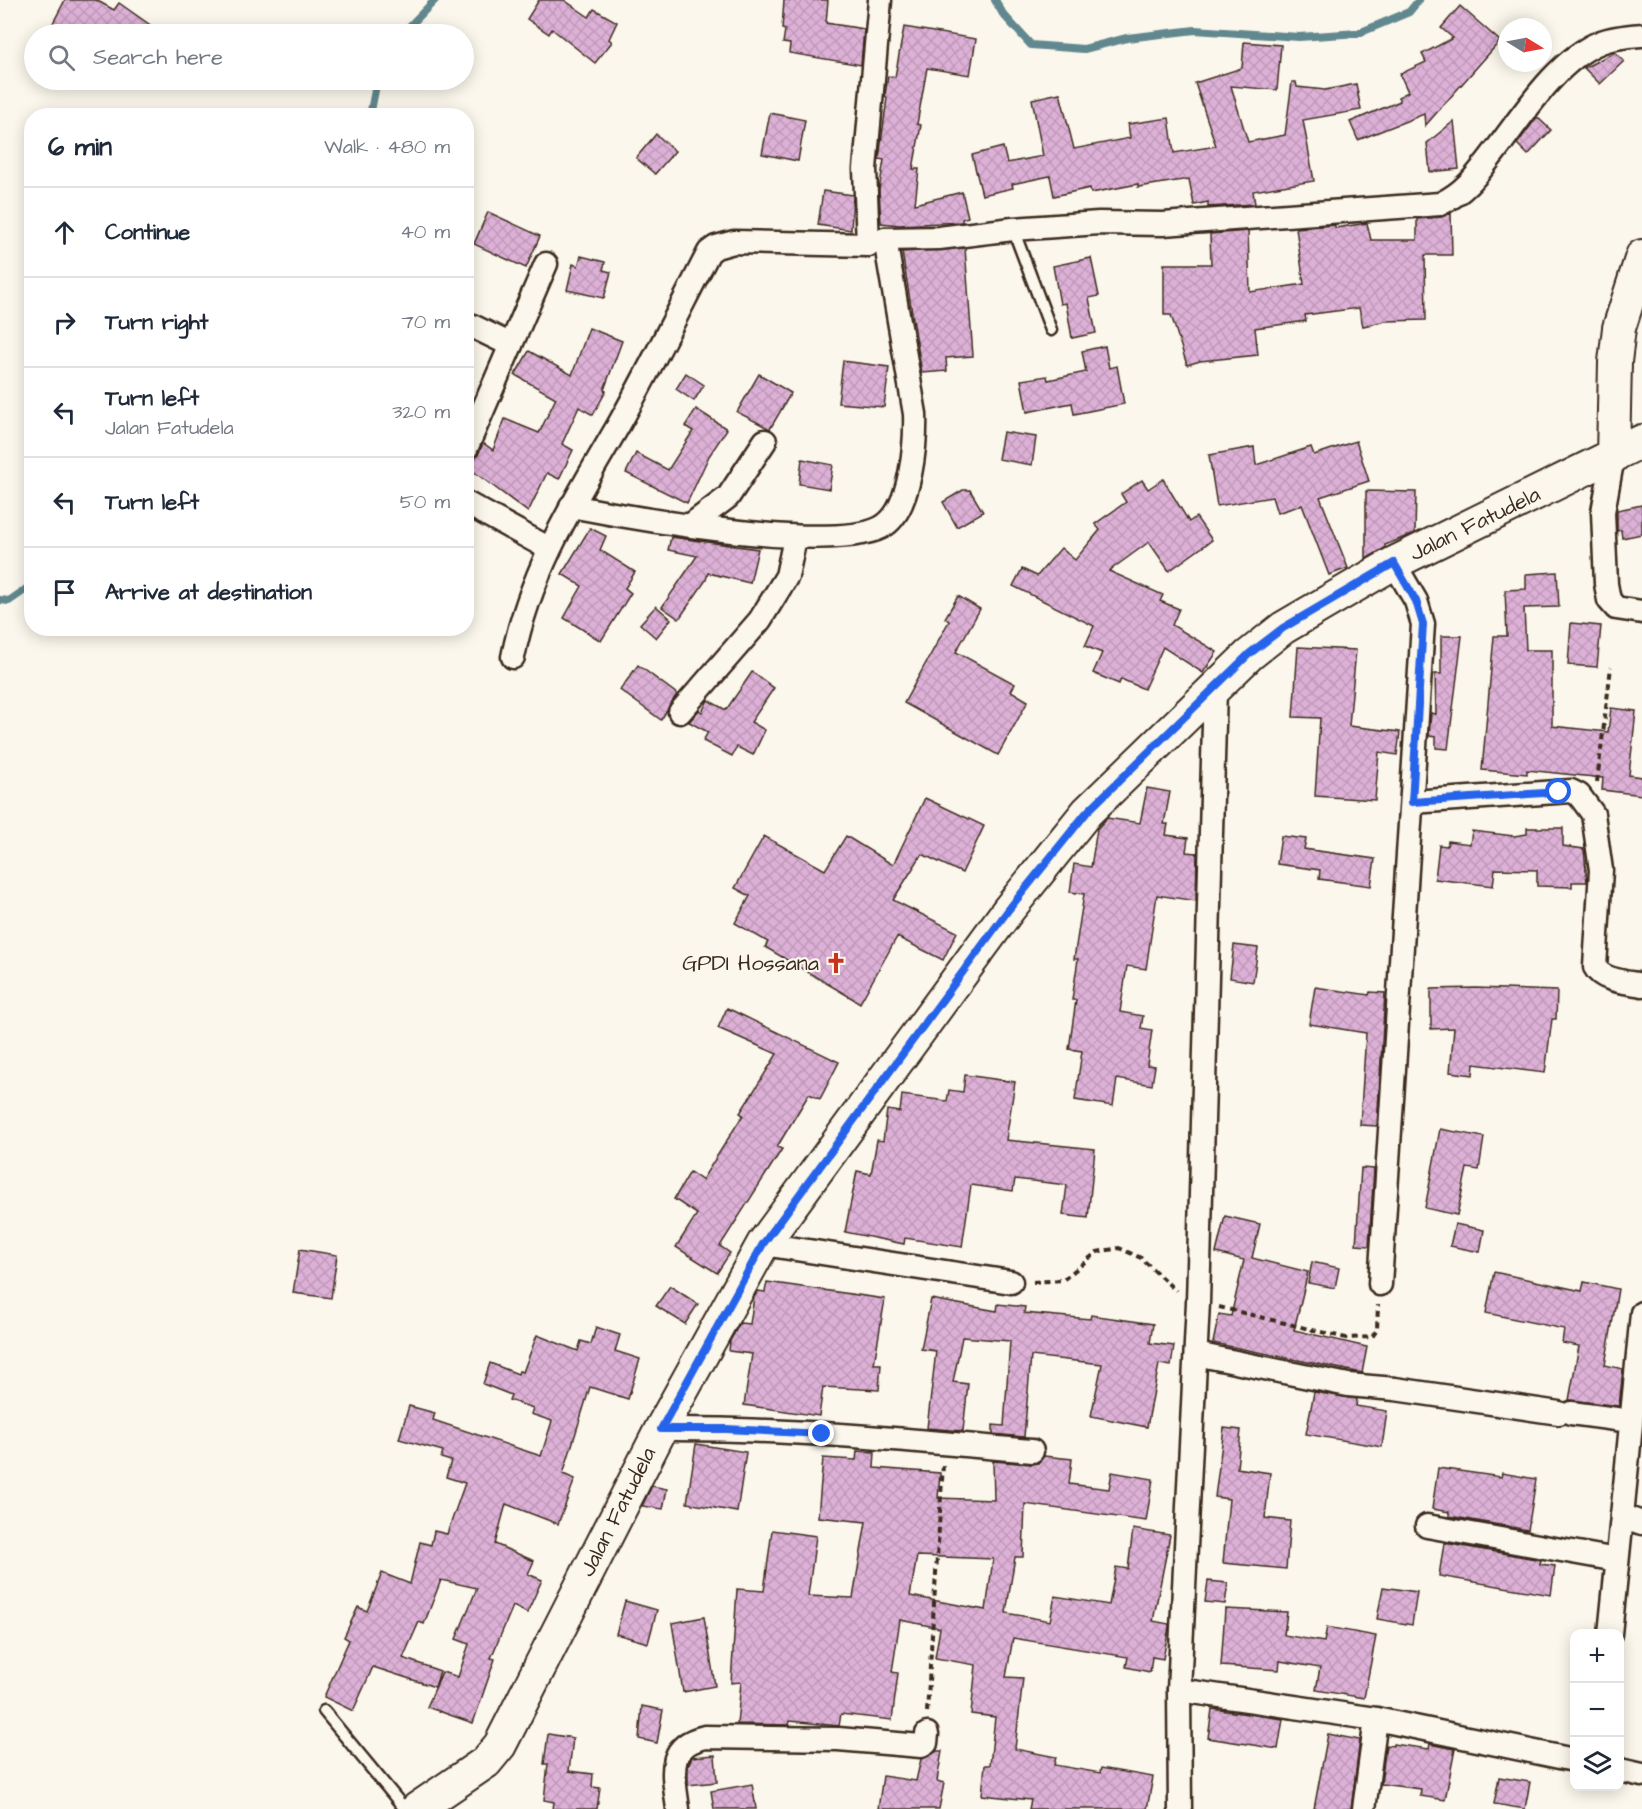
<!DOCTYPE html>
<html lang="en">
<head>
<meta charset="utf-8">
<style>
	body { margin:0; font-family:"Architects Daughter",sans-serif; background:#f6f6f7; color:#1f2937 }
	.controls { position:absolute; right:18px; bottom:18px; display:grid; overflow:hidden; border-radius:12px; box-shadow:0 3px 15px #0003 }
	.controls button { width:54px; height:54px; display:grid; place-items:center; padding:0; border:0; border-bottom:2px solid #e0e1e3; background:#fff; color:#1f2937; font:30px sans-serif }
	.compass { position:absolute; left:1498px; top:18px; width:54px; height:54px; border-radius:50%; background:#fff; box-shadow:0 3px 15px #0003; rotate:100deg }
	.stop { position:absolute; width:18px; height:18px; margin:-14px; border:4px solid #2563eb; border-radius:50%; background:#fff }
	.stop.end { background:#2563eb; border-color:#fff; box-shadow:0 2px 6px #0008 }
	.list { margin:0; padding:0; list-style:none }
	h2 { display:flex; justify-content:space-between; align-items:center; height:78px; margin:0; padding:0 24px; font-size:26px }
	h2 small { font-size:20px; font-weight:400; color:#747a83 }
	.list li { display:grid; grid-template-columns:39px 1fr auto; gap:18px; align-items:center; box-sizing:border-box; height:90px; padding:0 24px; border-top:2px solid #e0e1e3 }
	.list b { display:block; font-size:22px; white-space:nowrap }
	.list p { margin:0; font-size:20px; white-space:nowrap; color:#747a83 }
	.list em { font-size:20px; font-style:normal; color:#747a83 }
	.icon { flex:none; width:33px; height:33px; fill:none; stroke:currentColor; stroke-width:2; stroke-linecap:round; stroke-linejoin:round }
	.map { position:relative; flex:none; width:1642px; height:1809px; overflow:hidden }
	.search { position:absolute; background:#fff; box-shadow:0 3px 15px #0003; left:24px; top:24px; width:450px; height:66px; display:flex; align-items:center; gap:15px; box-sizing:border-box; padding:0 21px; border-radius:33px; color:#747a83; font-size:22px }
	.panel { position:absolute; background:#fff; box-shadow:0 3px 15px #0003; left:24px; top:108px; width:450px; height:528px; border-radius:24px }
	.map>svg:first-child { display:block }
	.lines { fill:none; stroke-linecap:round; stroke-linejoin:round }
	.stream { stroke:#62888f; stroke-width:8 }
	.building { fill:url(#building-cross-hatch); stroke:#3b2a1e; stroke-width:1.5; fill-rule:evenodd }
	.lane-casing { stroke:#3b2a1e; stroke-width:15 }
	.street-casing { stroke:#3b2a1e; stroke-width:27 }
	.secondary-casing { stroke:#3b2a1e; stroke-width:36 }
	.path { stroke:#3b2a1e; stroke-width:4; stroke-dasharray:6 4.5; stroke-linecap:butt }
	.lane { stroke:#fbf7ec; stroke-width:10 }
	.street { stroke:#fbf7ec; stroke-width:22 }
	.secondary { stroke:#fbf7ec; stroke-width:32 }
	.route { stroke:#2563eb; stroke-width:8 }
	.labels { text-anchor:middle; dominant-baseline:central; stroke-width:4.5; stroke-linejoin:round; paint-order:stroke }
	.street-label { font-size:22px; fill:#3b2a1e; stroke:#fbf7ec }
	.poi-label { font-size:22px; fill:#3b2a1e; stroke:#fbf7ec; text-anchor:end }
</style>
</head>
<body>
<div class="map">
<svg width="1642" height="1809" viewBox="0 0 1642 1809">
	<defs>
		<pattern id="building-cross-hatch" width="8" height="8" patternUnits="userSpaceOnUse" patternTransform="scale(1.5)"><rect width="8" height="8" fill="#ddb1d7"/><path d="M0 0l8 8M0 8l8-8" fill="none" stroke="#bf98b8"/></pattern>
	</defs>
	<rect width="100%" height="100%" fill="#fbf7ec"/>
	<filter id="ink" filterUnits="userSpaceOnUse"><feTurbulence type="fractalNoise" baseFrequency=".0167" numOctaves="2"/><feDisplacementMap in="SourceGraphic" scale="12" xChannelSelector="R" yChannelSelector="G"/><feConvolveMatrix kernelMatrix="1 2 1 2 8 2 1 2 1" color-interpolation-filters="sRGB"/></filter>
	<g filter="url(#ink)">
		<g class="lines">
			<g class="stream">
				<path d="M995 0 1003 14 1031 45 1084 49 1127 38 1195 30 1299 37 1359 33 1409 12 1419 0"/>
				<path d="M402 34 435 0"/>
				<path d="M370 116 377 80"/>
				<path d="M0 600 9 601 32 585"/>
			</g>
		</g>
		<g class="building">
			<path d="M65 0H96L114 10 119 3 163 34H68L52 25Z"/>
			<path d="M539 0H564L589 17 594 9 617 22 609 39 612 42 595 63 552 29 549 34 527 19Z"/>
			<path d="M784 0H828L826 23 864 29 861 65 789 53 790 44 783 43 785 30 782 29Z"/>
			<path d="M1460 6 1500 41 1425 126 1424 114 1358 140 1350 122 1400 101 1398 97 1408 92 1400 74 1426 62 1422 54 1453 38 1441 28Z"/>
			<path d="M904 27 976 39 970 75 927 68 917 124 921 125 913 169H919L915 204 962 192 968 217 962 219V222L899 225 881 223 879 190 884 160 879 159 887 98 885 95 888 76 895 77Z"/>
			<path d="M1244 42 1281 45 1277 90 1231 86 1248 142 1285 135 1292 82H1296L1297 87 1325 90 1356 84 1361 110 1303 120 1314 181 1253 191 1255 204 1208 207V202L1194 205 1189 179 1138 187V184L1091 193 1090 188 1054 196 1050 176 1012 184 1013 188 982 195 972 155 1003 147 1007 163 1043 156 1032 99 1060 93 1074 149 1130 138 1128 124 1169 118 1174 153 1216 146 1195 83 1242 68Z"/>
			<path d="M1615 52 1624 61 1600 84 1584 68Z"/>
			<path d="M770 113 805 120 798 161 762 154Z"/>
			<path d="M1537 117 1551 130 1528 155 1517 144Z"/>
			<path d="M1454 121 1459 169 1430 172 1427 143Z"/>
			<path d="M656 134 675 151 655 174 636 158Z"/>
			<path d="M823 191 853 195 851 230 818 225Z"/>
			<path d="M488 212 540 236 526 268 474 244Z"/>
			<path d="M1451 213 1452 255H1425L1426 320 1386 321 1363 326 1359 308 1305 315 1306 321 1255 328 1258 355 1200 361 1187 365 1171 315H1164V264H1211L1210 234 1248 231 1250 292 1304 284 1296 228 1335 225V228L1367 223 1371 240H1417V219L1441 217Z"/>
			<path d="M965 248 973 356 946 358 947 371 922 373 902 252Z"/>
			<path d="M581 256 605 262 603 270 611 272 604 298 567 290 573 264 578 266Z"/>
			<path d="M1091 258 1099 296 1089 298 1096 333 1072 338 1066 303 1060 304 1053 266Z"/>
			<path d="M589 328 622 341 604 390 606 391 593 415 579 407 562 444 573 450 559 479 547 473 528 512 466 466 478 455 483 443 493 450 505 419 539 433 556 398 515 375 529 351 572 375Z"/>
			<path d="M1105 346 1109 368 1117 366 1124 404 1074 414 1072 403 1027 412 1021 380 1047 376 1048 380 1086 372 1082 351Z"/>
			<path d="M843 361 889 367 884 407 838 403Z"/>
			<path d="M686 373 704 385 694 401 676 389Z"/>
			<path d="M759 374 791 393 770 429 737 412Z"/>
			<path d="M696 409 727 429 709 456 687 503 626 473 636 453 668 470 693 431 685 426Z"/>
			<path d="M1003 432 1036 437 1032 465 998 459Z"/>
			<path d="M1356 441 1369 481 1320 497 1348 568 1329 575 1302 505 1277 513 1272 497 1217 506 1209 455 1254 447 1256 465 1311 447 1314 455Z"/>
			<path d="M802 459 833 465 829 489 799 484Z"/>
			<path d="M1163 479 1189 522 1196 517 1212 540 1169 571 1149 542 1109 571 1163 595 1160 601 1179 609 1172 625 1217 652 1203 673 1163 647 1144 689 1121 679 1119 684 1093 673 1102 653 1085 646 1094 626 1013 586 1022 569 1037 576 1061 548 1075 560 1100 530 1095 524 1126 502 1121 494 1142 480 1148 489Z"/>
			<path d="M963 490H970L983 512 957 527 943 502Z"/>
			<path d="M1366 491 1416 492 1415 533 1385 545V548L1366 559Z"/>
			<path d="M1642 505V534L1622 538 1621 530 1617 531V510Z"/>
			<path d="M590 528 606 536 600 550 635 572 625 588 631 593 601 641 564 618 582 586 562 574Z"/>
			<path d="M671 537 758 549 750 583 708 573 706 580 679 619 662 607 697 556 668 550Z"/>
			<path d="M1557 572 1559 607 1524 608 1526 650H1552V726L1608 732 1611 708 1636 711 1629 775 1642 777V795L1602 790 1603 778 1527 770V774L1482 770 1494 636H1507L1505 590 1526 589V574Z"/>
			<path d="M958 596 980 609 956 652 1015 684 1011 691 1028 701 998 755 904 703 949 621 945 618Z"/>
			<path d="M656 606 671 619 656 638 640 624Z"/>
			<path d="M1571 623 1601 626 1597 667 1568 665Z"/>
			<path d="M1441 636H1462L1448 749 1436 748V737L1429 736 1431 713 1436 714 1435 674H1441Z"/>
			<path d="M1298 647 1356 650 1349 726 1400 732 1397 755 1379 752 1375 800 1315 796 1320 718 1293 717Z"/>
			<path d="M638 665 677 694 661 720 620 690Z"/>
			<path d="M752 672 774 688 751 722 765 730 753 755 737 747 732 756 703 741 708 732 689 722 699 710 702 712 708 700 726 710Z"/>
			<path d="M1147 788 1170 792 1164 824H1168L1166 835 1188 838 1186 852 1197 853 1196 901 1157 895 1146 969 1127 966 1120 1012 1143 1016 1141 1028 1152 1030 1147 1065 1155 1066 1152 1085 1117 1079 1113 1106 1075 1100 1082 1051 1069 1049 1076 1000H1072L1078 959H1074L1084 894 1070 892 1074 864 1091 867 1097 829 1107 818 1140 823Z"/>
			<path d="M925 798 984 826 962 873 922 854 893 900 957 932 943 960 897 937 860 1003 765 947 768 942 735 923 750 896 735 888 764 836 825 870 846 836 893 865Z"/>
			<path d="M1527 828H1563V846L1584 849 1587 882H1572V887L1537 886V870L1495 869 1493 886 1435 879 1439 845 1447 846 1448 841 1470 844 1472 831 1514 836 1527 834Z"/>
			<path d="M1281 836 1306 839 1304 849 1375 859 1371 886 1319 879 1320 870 1277 864Z"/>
			<path d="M1234 945 1258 948 1253 982 1230 978Z"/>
			<path d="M1315 987 1369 995 1370 992 1385 993 1377 1126 1360 1125 1366 1033 1309 1024Z"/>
			<path d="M1476 988 1557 991 1556 1019H1552L1545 1073 1474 1064 1473 1075 1450 1072 1454 1028 1431 1029V989Z"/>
			<path d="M727 1008 839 1062 820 1099 809 1094 777 1147 782 1149 720 1246 730 1253 717 1273 676 1247 697 1214 674 1199 690 1172 702 1180 743 1115 740 1113 777 1054 718 1028Z"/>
			<path d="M965 1075 1015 1082 1006 1140 1095 1149 1088 1218 1063 1215 1067 1185 1015 1179 1013 1191 971 1185 962 1247 905 1238 904 1244 845 1232 857 1171 871 1174 877 1140 883 1141 887 1110 900 1112 902 1095 947 1101 949 1090 963 1092Z"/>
			<path d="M1440 1129 1484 1137 1479 1170 1467 1168 1457 1215 1425 1208Z"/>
			<path d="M1361 1168 1374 1169 1369 1246 1356 1245Z"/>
			<path d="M1225 1216 1260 1224 1252 1258 1308 1272 1294 1330 1367 1347 1362 1373 1213 1343 1219 1314 1231 1316 1244 1260 1216 1253Z"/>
			<path d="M1455 1224 1484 1230 1480 1252 1450 1246Z"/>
			<path d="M300 1249 337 1255 331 1298 293 1293Z"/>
			<path d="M1312 1262 1339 1268 1335 1288 1308 1283Z"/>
			<path d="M1494 1272 1582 1291 1584 1282 1618 1289 1605 1365 1623 1369 1619 1406 1569 1400 1579 1346 1562 1343 1564 1329 1486 1313Z"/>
			<path d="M767 1282 885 1299 874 1364H881L879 1390 823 1387 819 1416 744 1405 752 1354 729 1351 730 1341 740 1323 750 1324 754 1297 758 1291 765 1292Z"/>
			<path d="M670 1286 698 1304 685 1324 656 1306Z"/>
			<path d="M931 1299 997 1311 998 1304 1025 1307 1024 1313 1090 1319 1091 1315 1153 1324 1150 1343 1174 1346 1171 1366 1159 1364 1147 1427 1091 1416 1102 1364 1031 1356 1024 1437 993 1434V1425L1004 1426 1010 1341 962 1337 953 1382 968 1384 963 1431 927 1428 936 1351 921 1349Z"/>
			<path d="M596 1327 620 1335 615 1351 640 1359 628 1399 590 1387 563 1474 575 1479 558 1524 506 1504 495 1544 534 1561 528 1574 542 1580 527 1613 513 1606 491 1658 495 1659 473 1723 427 1707 442 1672 458 1677 469 1644 456 1639 477 1588 441 1580 424 1624 419 1622 403 1658 440 1671 435 1687 373 1667 353 1711 324 1697 349 1640 344 1637 358 1607 367 1611 382 1573 410 1584 420 1542 431 1545 434 1531 447 1534 465 1483 446 1477 451 1461 441 1458 443 1451 399 1439 409 1406 435 1413 433 1420 541 1456 552 1421 531 1414 533 1408 509 1400 511 1395 483 1384 490 1363 518 1374 519 1371 523 1372 537 1335 578 1351 581 1341 591 1344Z"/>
			<path d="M1314 1392 1357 1399 1356 1406 1387 1411 1382 1447 1306 1434Z"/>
			<path d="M1224 1428 1241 1430 1237 1468 1270 1473 1265 1518 1290 1521 1286 1569 1223 1563 1229 1499 1215 1497Z"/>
			<path d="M696 1444 746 1452 737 1512 687 1503Z"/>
			<path d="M857 1451 875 1452 874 1468 940 1473 938 1498 994 1500 993 1461 1031 1464 1038 1463 1044 1456 1072 1459 1069 1484 1109 1489 1112 1472 1153 1479 1146 1521 1025 1504 1023 1557H1015L1006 1613 1050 1621 1055 1596 1109 1605 1116 1567 1128 1569 1133 1529 1170 1535 1153 1621 1169 1624V1627L1163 1659 1152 1657 1150 1672 1126 1667 1128 1657 1013 1638 1006 1677 1023 1678 1015 1749 1056 1757 1054 1765 1100 1773 1101 1768 1153 1777 1147 1809H1029L1031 1800 982 1795 985 1765H990L995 1717 971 1714 976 1665 935 1658 940 1628 900 1620 892 1672 898 1673 892 1720 841 1714 839 1726 790 1721 789 1725 737 1724 741 1682 731 1683 737 1589 764 1591 772 1530 816 1536 808 1596 853 1598 866 1522 818 1517 823 1458 856 1460ZM917 1556 993 1559 986 1610 910 1596Z"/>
			<path d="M1438 1468 1501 1477 1502 1473 1536 1479 1528 1530 1449 1516V1512L1432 1509Z"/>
			<path d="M652 1486 667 1489 663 1509 642 1506Z"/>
			<path d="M1444 1543 1541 1560 1540 1564 1555 1566 1551 1595 1439 1576Z"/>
			<path d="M1208 1581 1228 1583 1225 1604 1205 1602Z"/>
			<path d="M1383 1587 1417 1592 1412 1625 1377 1619Z"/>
			<path d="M625 1601 657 1610 648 1643 616 1634Z"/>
			<path d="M1225 1609 1287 1612 1284 1635 1324 1642 1327 1627 1376 1636 1364 1698 1316 1690 1320 1668 1280 1661 1279 1670 1221 1666Z"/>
			<path d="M704 1617 715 1686 683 1692 672 1623Z"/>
			<path d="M642 1706 663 1710 657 1743 639 1739Z"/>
			<path d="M1212 1709 1283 1719 1278 1749 1208 1738Z"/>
			<path d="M548 1734 573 1738 569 1771 593 1774 592 1787 600 1788 597 1809H553L554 1802 544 1800 548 1764H544Z"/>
			<path d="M1328 1734 1360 1740 1351 1809H1314Z"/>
			<path d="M1393 1744 1429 1749 1430 1744 1455 1749 1445 1800 1420 1796 1421 1789 1381 1784 1386 1745 1393 1746Z"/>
			<path d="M937 1751H942L937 1781 944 1783 939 1809H878L883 1776 916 1781 921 1759Z"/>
			<path d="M715 1755 717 1782 688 1785V1766L692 1757Z"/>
			<path d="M1499 1777 1530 1782 1525 1809 1494 1804Z"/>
			<path d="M752 1784 756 1809H714L711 1791Z"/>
		</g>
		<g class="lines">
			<defs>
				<g id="lane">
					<path d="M1013 229 1051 330"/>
					<path d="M324 1711 405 1809"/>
				</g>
				<g id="street">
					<path d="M868 245 865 169 880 0"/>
					<path d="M466 323 511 345"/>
					<path d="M466 449 546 264"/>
					<path d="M1613 457 1603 512 1606 584 1609 600 1616 608 1642 612"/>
					<path d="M466 503 548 548"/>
					<path d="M571 506C627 517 843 556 885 525 911 507 916 443 915 414L885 239"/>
					<path d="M692 524 728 497 765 441"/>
					<path d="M513 657C530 571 575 500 618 426 650 369 679 310 709 252L716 247 734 242 868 245 885 239 939 238 1013 229 1099 223 1163 224 1440 204C1464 193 1477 175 1493 154 1521 118 1557 59 1601 42 1614 37 1629 36 1642 35"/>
					<path d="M680 712 760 620 787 576 795 538"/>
					<path d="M1412 802 1571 791 1579 795 1593 814 1601 870 1595 967C1602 981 1627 982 1642 985"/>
					<path d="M763 1244 1011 1282"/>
					<path d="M1380 1284 1423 624 1416 601 1394 563"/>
					<path d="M1196 1354 1348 1385 1395 1389 1559 1413"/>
					<path d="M1571 1413 1631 1421"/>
					<path d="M661 1429C785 1428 908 1440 1032 1451"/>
					<path d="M1622 1516 1642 1313"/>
					<path d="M1427 1526 1617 1560"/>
					<path d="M1610 1634 1622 1516 1642 1523"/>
					<path d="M1179 1690 1376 1719 1574 1760"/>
					<path d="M1620 1770 1642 1775"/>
					<path d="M678 1809C674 1776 664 1746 705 1737L838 1739 921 1746 926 1743 927 1734"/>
					<path d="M1180 1809 1179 1690 1198 1302 1215 688"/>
					<path d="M1364 1809 1376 1719"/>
				</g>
				<g id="secondary">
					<path d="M1613 457 1615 362 1619 328 1642 256"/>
					<path d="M417 1809 486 1762 500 1745 661 1429 763 1244 1009 909 1087 812 1249 655 1283 628 1394 563 1642 441"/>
				</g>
			</defs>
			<use href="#lane" class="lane-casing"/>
			<use href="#street" class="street-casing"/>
			<use href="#secondary" class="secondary-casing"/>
			<g class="path">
				<path d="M1597 782 1611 667"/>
				<path d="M1033 1282 1063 1280 1097 1252 1119 1248 1141 1258 1176 1291"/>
				<path d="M1219 1307 1346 1338 1372 1337 1377 1330 1378 1305"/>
				<path d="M927 1712 943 1465"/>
			</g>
			<use href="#lane" class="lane"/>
			<use href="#street" class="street"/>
			<use href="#secondary" class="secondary"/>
		</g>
	</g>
	<g class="lines" filter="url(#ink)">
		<path class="route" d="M822 1434 726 1429H661L763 1244 1009 909 1087 812 1249 654 1283 628 1394 563 1416 601 1423 624 1412 802 1559 792"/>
	</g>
	<defs>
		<symbol id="church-bare" viewBox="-9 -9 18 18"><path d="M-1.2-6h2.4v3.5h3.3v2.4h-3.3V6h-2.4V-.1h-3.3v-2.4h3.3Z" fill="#c8321e" stroke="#fbf7ec" stroke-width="2.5" paint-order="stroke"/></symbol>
	</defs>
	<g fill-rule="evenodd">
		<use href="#church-bare" x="821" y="948" width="30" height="30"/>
	</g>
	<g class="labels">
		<g class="street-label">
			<text transform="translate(1475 524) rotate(-26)">Jalan Fatudela</text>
			<text transform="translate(618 1512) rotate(-63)">Jalan Fatudela</text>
		</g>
		<g class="poi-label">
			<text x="819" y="963">GPDI Hossana</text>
		</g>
	</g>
</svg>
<div class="controls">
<button>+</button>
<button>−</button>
<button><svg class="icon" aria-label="layers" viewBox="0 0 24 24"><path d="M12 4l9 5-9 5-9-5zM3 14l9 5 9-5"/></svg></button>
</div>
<svg class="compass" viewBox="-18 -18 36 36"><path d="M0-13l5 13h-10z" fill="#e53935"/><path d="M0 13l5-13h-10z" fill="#747a83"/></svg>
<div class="stop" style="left:1559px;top:792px"></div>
<div class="stop end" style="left:822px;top:1434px"></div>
<div class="search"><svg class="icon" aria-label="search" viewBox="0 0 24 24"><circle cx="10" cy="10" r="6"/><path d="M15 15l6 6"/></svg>Search here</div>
<section class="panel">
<h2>6 min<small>Walk · 480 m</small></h2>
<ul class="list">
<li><svg class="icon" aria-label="ahead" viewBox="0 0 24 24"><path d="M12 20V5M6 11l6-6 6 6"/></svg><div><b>Continue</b></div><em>40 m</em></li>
<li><svg class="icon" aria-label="right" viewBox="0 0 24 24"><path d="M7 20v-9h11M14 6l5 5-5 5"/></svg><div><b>Turn right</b></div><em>70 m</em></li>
<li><svg class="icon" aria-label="left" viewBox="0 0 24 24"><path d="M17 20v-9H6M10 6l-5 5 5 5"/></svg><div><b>Turn left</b><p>Jalan Fatudela</p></div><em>320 m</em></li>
<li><svg class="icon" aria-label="left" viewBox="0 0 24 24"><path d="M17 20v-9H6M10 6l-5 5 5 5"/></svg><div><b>Turn left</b></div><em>50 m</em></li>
<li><svg class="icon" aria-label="arrive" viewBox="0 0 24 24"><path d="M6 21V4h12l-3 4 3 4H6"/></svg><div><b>Arrive at destination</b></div></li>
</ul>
</section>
</div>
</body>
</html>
